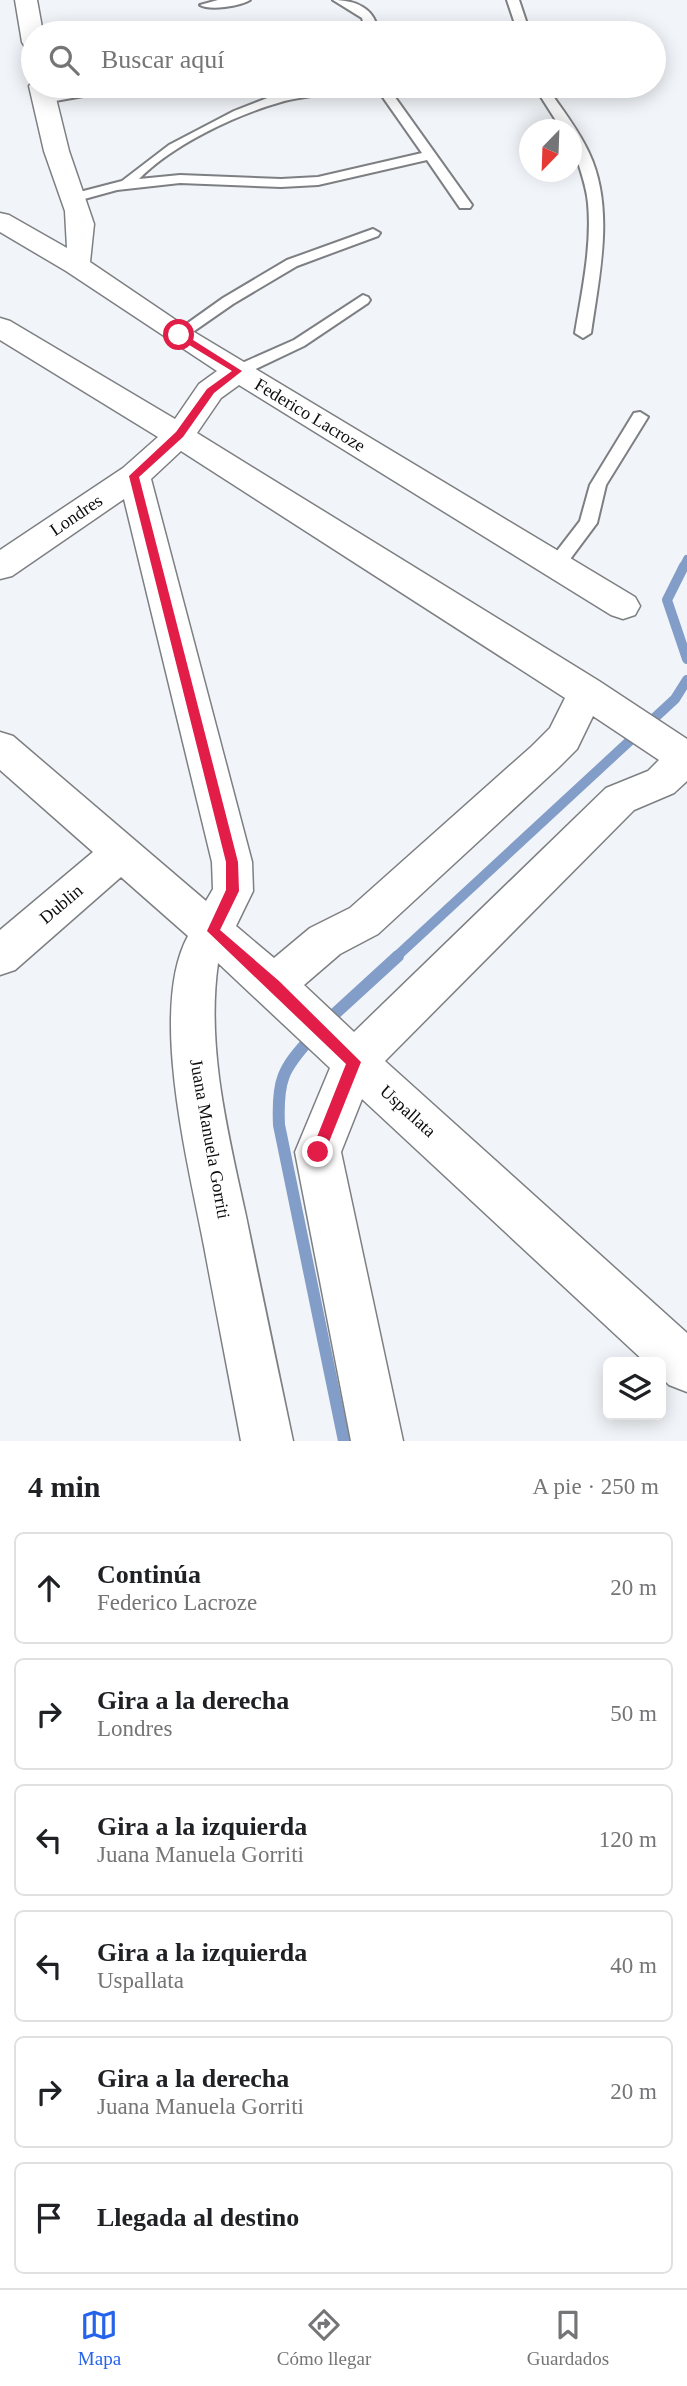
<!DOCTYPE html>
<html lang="es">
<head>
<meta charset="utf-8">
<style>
	body { margin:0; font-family:"Times New Roman",serif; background:#f2f2f2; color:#202124 }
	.controls { position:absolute; right:21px; bottom:21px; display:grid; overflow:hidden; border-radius:10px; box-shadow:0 4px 18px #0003 }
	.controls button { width:63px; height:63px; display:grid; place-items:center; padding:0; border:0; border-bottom:2px solid #e0e0e0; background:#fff; color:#202124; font:35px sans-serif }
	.compass { position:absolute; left:519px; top:119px; width:63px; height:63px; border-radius:50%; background:#fff; box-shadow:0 4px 18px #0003; rotate:203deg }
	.stop { position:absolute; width:21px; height:21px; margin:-16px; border:5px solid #e11d48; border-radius:50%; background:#fff }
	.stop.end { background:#e11d48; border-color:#fff; box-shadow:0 2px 7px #0008 }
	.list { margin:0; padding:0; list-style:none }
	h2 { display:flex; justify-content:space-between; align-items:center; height:91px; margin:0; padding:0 28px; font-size:30px }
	h2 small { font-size:23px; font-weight:400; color:#757577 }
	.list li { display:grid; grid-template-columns:46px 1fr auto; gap:21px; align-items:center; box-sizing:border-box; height:112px; margin:0 14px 14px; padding:0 14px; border:2px solid #e0e0e0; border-radius:10px }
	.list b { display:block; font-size:26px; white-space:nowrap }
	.list p { margin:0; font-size:23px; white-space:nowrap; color:#757577 }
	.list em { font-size:23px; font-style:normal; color:#757577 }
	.icon { flex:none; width:38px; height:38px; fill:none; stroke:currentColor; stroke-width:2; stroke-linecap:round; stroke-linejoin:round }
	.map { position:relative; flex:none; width:687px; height:1441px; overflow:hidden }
	.search { position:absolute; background:#fff; box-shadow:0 4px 18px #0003; left:21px; right:21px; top:21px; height:77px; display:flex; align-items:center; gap:18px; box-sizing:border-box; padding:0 24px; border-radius:38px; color:#757577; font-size:26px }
	.sheet { height:847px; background:#fff }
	nav { display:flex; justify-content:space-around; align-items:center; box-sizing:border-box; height:98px; border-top:2px solid #e0e0e0; background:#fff; font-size:19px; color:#757577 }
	nav a { display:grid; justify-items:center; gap:4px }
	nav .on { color:#2563eb }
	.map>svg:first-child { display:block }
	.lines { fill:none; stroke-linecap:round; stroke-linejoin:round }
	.stream-far2 { stroke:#829dc7; stroke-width:8 }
	.stream-far1 { stroke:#829dc7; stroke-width:10 }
	.stream { stroke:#829dc7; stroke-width:12 }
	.service-casing { stroke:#7d7f82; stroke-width:4 }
	.minor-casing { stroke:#7d7f82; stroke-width:3 }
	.service { fill:#fff; fill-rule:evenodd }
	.minor { fill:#fff; fill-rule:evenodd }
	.route { fill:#e11d48 }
	.labels { text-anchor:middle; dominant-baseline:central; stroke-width:5; stroke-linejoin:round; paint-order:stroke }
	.street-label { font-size:18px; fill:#0b0c0d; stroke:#fff }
</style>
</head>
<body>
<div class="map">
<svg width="687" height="1441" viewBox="0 0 687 1441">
	<rect width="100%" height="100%" fill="#f1f4f8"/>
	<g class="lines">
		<path class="stream-far2" d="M683 567 687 559"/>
		<g class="stream-far1">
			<path d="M684 566 667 600 687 659"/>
			<path d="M396 957 675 699 687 680"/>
		</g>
		<g class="stream">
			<path d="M327 1021 398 956"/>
			<path d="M312 1037C282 1069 277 1081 279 1125L344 1441"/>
		</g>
		<defs>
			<g id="service">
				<path d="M218 0H250C240 6 210 11 200 5Z"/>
				<path d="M333 0C355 0 376 8 378 33H366L362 18Z"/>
				<path d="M507 0H519L530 33H518Z"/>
				<path d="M98 86H123L117 90 44 103 38 99 44 95Z"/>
				<path d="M319 86H343C331 95 297 97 281 102 235 115 172 145 139 179L180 175 281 179 318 177 422 153 375 86H387L472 205 470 208H460L427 160 318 185 281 187 180 183 117 190 77 201 70 197 72 194 122 181 169 145 234 111 270 97Z"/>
				<path d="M534 86H546C561 108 578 129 589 153 615 208 599 276 591 333L583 338 575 333C582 291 592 246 588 203 586 178 572 154 572 130H562Z"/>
				<path d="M373 229 380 233 378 236 297 266 233 304 184 338H174L171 335 223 298 287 260Z"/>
				<path d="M363 295 368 297 370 300 368 303 304 346 243 375 238 376 230 371 233 367 294 340Z"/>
				<path d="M640 412 648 417 606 485 597 523 562 570H550L547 565 550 560 580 521 590 485 634 413Z"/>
			</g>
			<g id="minor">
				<path d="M15 0H37L43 33H33V49L25 47 22 42Z"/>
				<path d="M33 81V86H53L69 151 94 224 90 262 189 329 635 597 640 606 635 615 623 619 611 615 239 385 221 398 197 433 599 681 687 739V781L674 793 634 810 385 1061 687 1333V1392L669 1385 661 1377V1362H645L362 1099 341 1152 403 1441H351L295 1152 330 1068 218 963C206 1047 228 1133 246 1216 261 1291 277 1366 293 1441H241C229 1376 216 1311 204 1246 189 1166 148 1009 188 936L121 877 15 970 0 975V930L93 852 0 770V732L13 736 206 901 213 889 212 862 124 499 12 576 0 579V550L123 468 158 437 0 340V318L10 321 175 419 199 384 217 371 66 271 0 232V213L9 215 67 248 65 211 44 151 29 86ZM181 451 565 698 550 728 532 746 350 908 310 928 274 958 236 926 253 891 252 862 151 479ZM593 716 659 760 648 771 606 788 354 1032 304 985 340 954 378 934 558 768 577 749Z"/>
			</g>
		</defs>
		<use href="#service" class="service-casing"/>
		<use href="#minor" class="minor-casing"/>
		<use href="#service" class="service"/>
		<use href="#minor" class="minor"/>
	</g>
	<path class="route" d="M176 333H182L242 371 214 393 183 437 139 477 238 862 239 891 220 930 279 981 361 1062 323 1157 318 1159 311 1152 346 1064 207 931 226 890V862L129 476 176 432 207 389 232 371 176 337Z"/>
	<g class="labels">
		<g class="street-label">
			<text transform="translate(310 415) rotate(31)">Federico Lacroze</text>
			<text transform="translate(76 515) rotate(-34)">Londres</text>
			<text transform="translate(61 904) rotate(-40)">Dublin</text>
			<text transform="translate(408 1111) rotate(42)">Uspallata</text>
			<text transform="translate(210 1139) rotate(80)">Juana Manuela Gorriti</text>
		</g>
	</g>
</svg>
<div class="controls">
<button><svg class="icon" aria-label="layers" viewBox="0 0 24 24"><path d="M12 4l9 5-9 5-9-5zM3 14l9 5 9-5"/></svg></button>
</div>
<svg class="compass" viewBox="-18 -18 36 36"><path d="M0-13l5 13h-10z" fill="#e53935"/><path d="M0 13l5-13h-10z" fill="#757577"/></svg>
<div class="stop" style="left:179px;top:335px"></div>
<div class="stop end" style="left:318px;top:1152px"></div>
<div class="search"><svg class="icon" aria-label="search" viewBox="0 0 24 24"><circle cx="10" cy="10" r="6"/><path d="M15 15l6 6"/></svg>Buscar aquí</div>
</div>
<section class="sheet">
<h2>4 min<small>A pie · 250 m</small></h2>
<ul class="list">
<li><svg class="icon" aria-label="ahead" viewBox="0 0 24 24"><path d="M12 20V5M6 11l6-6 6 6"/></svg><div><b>Continúa</b><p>Federico Lacroze</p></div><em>20 m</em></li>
<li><svg class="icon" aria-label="right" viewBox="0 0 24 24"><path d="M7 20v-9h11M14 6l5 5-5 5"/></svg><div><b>Gira a la derecha</b><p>Londres</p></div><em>50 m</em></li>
<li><svg class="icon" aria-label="left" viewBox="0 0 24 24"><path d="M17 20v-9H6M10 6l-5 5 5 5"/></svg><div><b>Gira a la izquierda</b><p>Juana Manuela Gorriti</p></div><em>120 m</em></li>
<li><svg class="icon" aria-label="left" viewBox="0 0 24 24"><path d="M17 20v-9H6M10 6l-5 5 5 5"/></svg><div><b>Gira a la izquierda</b><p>Uspallata</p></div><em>40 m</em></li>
<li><svg class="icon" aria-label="right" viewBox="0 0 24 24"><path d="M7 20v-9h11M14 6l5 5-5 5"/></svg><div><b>Gira a la derecha</b><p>Juana Manuela Gorriti</p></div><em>20 m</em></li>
<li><svg class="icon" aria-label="arrive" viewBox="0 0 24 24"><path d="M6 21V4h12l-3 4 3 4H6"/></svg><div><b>Llegada al destino</b></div></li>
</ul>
</section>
<nav>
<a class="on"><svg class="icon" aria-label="map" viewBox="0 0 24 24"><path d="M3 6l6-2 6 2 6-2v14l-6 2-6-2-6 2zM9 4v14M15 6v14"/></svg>Mapa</a>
<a><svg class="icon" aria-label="directions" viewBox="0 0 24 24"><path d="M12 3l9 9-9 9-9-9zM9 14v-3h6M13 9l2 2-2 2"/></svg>Cómo llegar</a>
<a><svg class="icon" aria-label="saved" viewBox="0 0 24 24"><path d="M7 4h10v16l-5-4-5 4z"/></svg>Guardados</a>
</nav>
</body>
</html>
